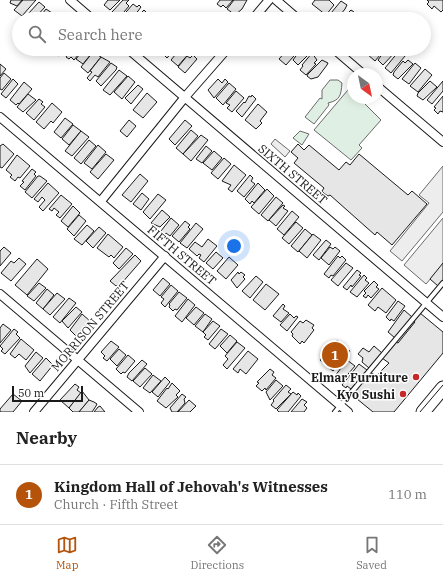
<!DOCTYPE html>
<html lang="en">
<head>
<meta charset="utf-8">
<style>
	body { margin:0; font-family:"IBM Plex Serif",serif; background:#f6f6f6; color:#222 }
	.compass { position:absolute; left:347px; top:68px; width:36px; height:36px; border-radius:50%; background:#fff; box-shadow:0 2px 10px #0003; rotate:147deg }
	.scale { position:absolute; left:12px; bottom:10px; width:71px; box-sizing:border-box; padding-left:4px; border:2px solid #1a1a1a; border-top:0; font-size:11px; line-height:14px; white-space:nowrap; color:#1a1a1a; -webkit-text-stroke:3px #fff; paint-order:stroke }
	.you { position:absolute; left:234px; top:246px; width:14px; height:14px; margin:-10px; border:3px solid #fff; border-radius:50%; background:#1a73e8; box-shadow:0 0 0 6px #1a73e833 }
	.badge { display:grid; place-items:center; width:26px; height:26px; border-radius:50%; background:#b45309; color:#fff; font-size:13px; font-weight:700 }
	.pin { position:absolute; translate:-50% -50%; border:2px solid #fff; box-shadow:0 1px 4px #0006 }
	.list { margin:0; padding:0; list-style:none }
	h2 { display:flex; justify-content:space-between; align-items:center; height:52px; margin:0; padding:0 16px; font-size:17px }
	h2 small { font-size:13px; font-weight:400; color:#767676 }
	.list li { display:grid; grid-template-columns:26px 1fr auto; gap:12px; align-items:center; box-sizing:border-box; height:60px; padding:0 16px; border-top:1px solid #e0e0e0 }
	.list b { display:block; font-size:15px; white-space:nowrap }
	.list p { margin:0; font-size:13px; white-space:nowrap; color:#767676 }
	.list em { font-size:13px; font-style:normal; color:#767676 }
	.icon { flex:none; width:22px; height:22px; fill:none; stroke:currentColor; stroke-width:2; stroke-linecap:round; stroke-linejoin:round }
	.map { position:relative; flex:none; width:443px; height:412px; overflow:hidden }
	.search { position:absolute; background:#fff; box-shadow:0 2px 10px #0003; left:12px; right:12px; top:12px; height:44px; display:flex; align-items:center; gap:10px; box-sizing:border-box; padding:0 14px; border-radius:22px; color:#767676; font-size:15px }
	.sheet { height:112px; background:#fff }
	nav { display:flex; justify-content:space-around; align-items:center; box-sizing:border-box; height:56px; border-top:1px solid #e0e0e0; background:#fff; font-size:11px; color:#767676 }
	nav a { display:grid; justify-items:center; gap:2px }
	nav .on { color:#b45309 }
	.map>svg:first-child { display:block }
	.green { fill:#e0efe3; stroke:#6a6a6a }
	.parking { fill:#ededed; stroke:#6a6a6a }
	.building { fill:#e6e6e6; stroke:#1a1a1a }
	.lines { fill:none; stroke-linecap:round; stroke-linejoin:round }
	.lane-casing { stroke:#1a1a1a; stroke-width:6 }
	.street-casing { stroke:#1a1a1a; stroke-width:10 }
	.primary-casing { stroke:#1a1a1a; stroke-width:15 }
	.lane { stroke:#fff; stroke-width:4 }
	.street { stroke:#fff; stroke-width:8 }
	.primary { stroke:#fff; stroke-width:13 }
	.tram { stroke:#1a1a1a; stroke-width:1 }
	.poi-dot { fill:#c62828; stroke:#fff; stroke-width:1.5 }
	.labels { text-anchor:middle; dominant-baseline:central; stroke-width:3; stroke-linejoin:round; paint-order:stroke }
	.street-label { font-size:12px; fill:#1a1a1a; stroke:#fff }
	.poi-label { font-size:12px; font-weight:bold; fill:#1a1a1a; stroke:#fff; text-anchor:end }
</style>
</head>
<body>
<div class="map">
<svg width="443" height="412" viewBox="0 0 443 412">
	<rect width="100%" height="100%" fill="#fff"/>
	<g class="green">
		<path d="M330 80H338L342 83C341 96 340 100 328 103L329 105 314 124 305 117 320 98 322 99V90Z"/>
		<path d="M353 84V98H359L381 120 359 145 362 148 351 160 314 130Z"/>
		<path d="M300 131 309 134 302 145 293 138Z"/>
	</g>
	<g class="parking">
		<path d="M275 139 290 151 285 157 271 144Z"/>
		<path d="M443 166V212L402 261 390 251 429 203 419 195Z"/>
		<path d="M443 218V264L426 284 404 265Z"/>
	</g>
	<g class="building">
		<path d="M11 0H22L17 6 10 3Z"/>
		<path d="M23 0H36L22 16 14 10Z"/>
		<path d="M108 0H120L110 10 104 5Z"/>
		<path d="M123 0H129L126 3 129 6 119 18 112 12Z"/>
		<path d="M220 0H233L226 8 223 5 221 7 217 4Z"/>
		<path d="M234 0H247L242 9 235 15 227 9Z"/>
		<path d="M315 0H329L334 5 326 15 312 4Z"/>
		<path d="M427 0H443V10L441 12 434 6 432 9 427 4 429 2Z"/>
		<path d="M341 1 347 5 345 9 337 19H326Z"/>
		<path d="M39 2 45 7 34 19H30L31 17 28 14Z"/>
		<path d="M133 4 137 7 139 5 141 7 132 19H120Z"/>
		<path d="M46 9 52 13 51 16 49 19H38Z"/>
		<path d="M144 10 147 13 144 16 147 19H135Z"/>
		<path d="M351 10 354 12 352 14 355 17 353 19H342Z"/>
		<path d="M54 13 61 19H49Z"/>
		<path d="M56 49H65L59 56 55 53 57 50Z"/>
		<path d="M72 49H83L74 60 71 57 69 59 66 57Z"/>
		<path d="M84 49H95L83 64 76 59Z"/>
		<path d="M165 49H175L167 58 162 53Z"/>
		<path d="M180 49H188L191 51 178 66 171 60Z"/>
		<path d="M288 49H300L286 65 279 59Z"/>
		<path d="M301 49 309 54 298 65 293 60Z"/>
		<path d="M372 49H385L375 61 367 54Z"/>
		<path d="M386 49 397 50 383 65 378 60Z"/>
		<path d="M399 51 405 56 391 73 385 68Z"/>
		<path d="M93 52 101 57 88 73 81 67Z"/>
		<path d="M312 53 317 60 314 63 316 64 306 75 300 70 303 66 302 65Z"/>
		<path d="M193 55 197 59 185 73 178 67 187 56 190 58Z"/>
		<path d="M101 57 110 62 98 77 95 75 90 81 87 78 92 72 90 71Z"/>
		<path d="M322 60 328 63 327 65 318 77 311 79 307 76 308 74Z"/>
		<path d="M408 60 413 64 398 79 393 75 394 72 403 61 405 63Z"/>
		<path d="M111 63 117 67 116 70 101 86 96 81Z"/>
		<path d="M415 63 421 68 409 84 402 79Z"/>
		<path d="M0 64 6 69 0 76Z"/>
		<path d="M425 69 432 75 418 92 410 86Z"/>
		<path d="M119 70 127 76 110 95 103 90Z"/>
		<path d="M4 73 11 79 2 90 0 89V78Z"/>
		<path d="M128 76 135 82 122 99 114 92Z"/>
		<path d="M13 79 18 84 6 98 1 94Z"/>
		<path d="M218 79 222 83 225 79 228 82 214 98 208 90Z"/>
		<path d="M430 81 437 87 423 100 417 96 418 93Z"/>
		<path d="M443 81V91L432 104 427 100Z"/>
		<path d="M24 82 32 89 19 104 18 103 16 105 10 100Z"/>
		<path d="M229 83 236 89 223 105 216 98Z"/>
		<path d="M138 85 143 89 131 104 125 98Z"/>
		<path d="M236 91 244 98 232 112 227 108 230 105 226 103Z"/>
		<path d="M147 93 157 102 143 118 133 110Z"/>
		<path d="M28 94 36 100 23 112 17 107Z"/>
		<path d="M252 95 256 99 242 117 236 111 244 102 245 103 249 96 251 97Z"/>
		<path d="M443 96V112L440 111 438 114 434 110 436 108 434 107Z"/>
		<path d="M39 99 43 102 41 104 45 107 34 120 26 113Z"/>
		<path d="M52 103 62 112 53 123 51 121 44 129 36 122Z"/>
		<path d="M258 104 267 112 260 121 262 123 256 129 245 120Z"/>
		<path d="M65 118 73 124 61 138 54 132Z"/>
		<path d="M129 120 136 126 127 137 120 131Z"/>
		<path d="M185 120 192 126 175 145 169 139Z"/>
		<path d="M73 125 81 131 69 145 62 139Z"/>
		<path d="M191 130 198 136 183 154 176 148Z"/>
		<path d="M81 131 89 137 72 156 65 151Z"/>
		<path d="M201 135 208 140 191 161 183 154Z"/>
		<path d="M89 140 96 146 81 164 74 158Z"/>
		<path d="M3 144 14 154 2 168 0 167V146Z"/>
		<path d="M298 144 304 150 309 145 339 170 346 162 350 165 359 154 408 195 412 191 427 204 392 245 377 232 375 235 330 195 328 196 325 194 322 191 324 188 294 163 298 158 291 152Z"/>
		<path d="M98 145 106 152 92 169 84 163Z"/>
		<path d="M206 146 212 151 202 163 196 159Z"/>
		<path d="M214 151 222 158 212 170 203 163Z"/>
		<path d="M106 154 114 160 98 179 90 172Z"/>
		<path d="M17 155 30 166 20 178 18 177 15 181 10 177 12 175 6 170Z"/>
		<path d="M224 158 231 164 218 179 211 173Z"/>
		<path d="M234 165 246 175 232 192 228 189 231 185 222 181Z"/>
		<path d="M32 169 36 172 34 174 36 176 25 190 20 186 24 182 22 181Z"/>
		<path d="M140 174 148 181 131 202 122 195Z"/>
		<path d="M250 175 253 178 251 181 255 184 244 197 237 191Z"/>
		<path d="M38 176H40L47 181 32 198 25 192Z"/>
		<path d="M48 183 59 193 43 211 39 207 45 200 42 197 38 202 34 199Z"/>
		<path d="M258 183 265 190 254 203 252 201 250 204 245 199Z"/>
		<path d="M267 189 274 196 259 214 251 207Z"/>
		<path d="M142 193 149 199 141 210 133 204Z"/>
		<path d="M158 194 166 200 150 219 143 212Z"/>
		<path d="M61 195 72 204 60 218 56 215 59 212 54 208 52 211 49 209Z"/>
		<path d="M276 197 283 203 268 221 261 215Z"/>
		<path d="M283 205 285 206 283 208 288 211 276 226 269 220Z"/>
		<path d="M73 206 80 213 68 227 61 221Z"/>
		<path d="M162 210 170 217 160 227 151 223Z"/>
		<path d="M292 211 299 217 284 235 277 229Z"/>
		<path d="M79 215 86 221 74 236 67 229Z"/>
		<path d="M171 218 179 225 170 236 166 233 165 235 161 231Z"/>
		<path d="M185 221 190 225 188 227 190 229 179 242 172 236Z"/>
		<path d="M296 222 303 228 289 244 282 238Z"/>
		<path d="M196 223 203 229 187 248 180 243Z"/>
		<path d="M87 225 94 231 82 245 74 239Z"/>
		<path d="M99 227 106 233 93 248 86 241Z"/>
		<path d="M305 229 312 235 298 252 291 246Z"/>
		<path d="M108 234 123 247 114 258 111 255 109 257 97 248Z"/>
		<path d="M313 234 321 240 307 258 299 251Z"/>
		<path d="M208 239 217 246 204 262 199 258 201 255 199 254 197 256 189 249 195 242 202 247Z"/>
		<path d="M326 240 331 244 319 260 313 255Z"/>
		<path d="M4 247 11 253 0 266V251Z"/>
		<path d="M330 247 333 249 335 247 340 251 329 265 321 258Z"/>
		<path d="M126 248 133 254 119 269 113 263Z"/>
		<path d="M216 252 223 258 213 269 206 263Z"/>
		<path d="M135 255 141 261 121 284 116 286 110 281Z"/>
		<path d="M338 256 340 258 342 256 346 260 333 276 331 275 329 278 324 274Z"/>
		<path d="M229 257 238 265 226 279 217 271Z"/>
		<path d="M19 258 26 264 11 281 1 273 11 261 14 263Z"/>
		<path d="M37 259 48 269 27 295 15 285Z"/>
		<path d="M346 263 353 268 338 286 331 280Z"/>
		<path d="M443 263V280L438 286 430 279Z"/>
		<path d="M357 270 361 273 359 275 361 276 352 287 351 285 347 290 343 287Z"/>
		<path d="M238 272 239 274 241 272 245 275 243 277 245 279 237 288 231 280Z"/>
		<path d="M364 275 367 278 365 280 369 283 357 297 350 292Z"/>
		<path d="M256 276 263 282 250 298 242 291Z"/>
		<path d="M163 278 170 284 160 296 153 290Z"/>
		<path d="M374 281 378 285 376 287 379 289 371 298 368 295 366 298 363 296 366 293 364 291Z"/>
		<path d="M39 283 46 288 34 301 27 296Z"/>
		<path d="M266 284 279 294 265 310 253 300Z"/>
		<path d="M171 285 178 291 165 307 161 303 164 299 161 297Z"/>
		<path d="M382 288 396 300 386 313 378 307 375 311 368 305Z"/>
		<path d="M47 289 54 295 43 309 36 303Z"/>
		<path d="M179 292 187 298 177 310 175 309 173 311 169 307 170 305 169 304Z"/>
		<path d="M57 293 65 299 50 315 43 309Z"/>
		<path d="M69 298 76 303 60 323 53 317Z"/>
		<path d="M188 299 195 305 182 322 175 316Z"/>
		<path d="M398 301 405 306 394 321 391 319 390 321 386 317Z"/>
		<path d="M283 304 285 306 283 309 289 313 281 322 273 316Z"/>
		<path d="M76 307 82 312 68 328 62 321Z"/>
		<path d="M196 307 204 313 194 325 186 318Z"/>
		<path d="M404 310 412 317 395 338 388 332Z"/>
		<path d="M420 313 443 332V353L394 412H373L351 394 362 382 364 383 372 373 376 376 389 363 382 358 396 342 398 343 415 322 413 320Z"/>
		<path d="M82 314 90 321 76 336 70 330Z"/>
		<path d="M205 314 212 319 203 332 195 326Z"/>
		<path d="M290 314 294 318 296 316 298 317 287 331 280 325Z"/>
		<path d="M306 320 314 325 312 328 314 330 304 343 302 341 300 344 292 336 293 334 291 332 300 321 303 323Z"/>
		<path d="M213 321 220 326 208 340 204 337 206 335 203 332Z"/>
		<path d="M3 324 11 330 0 343V328Z"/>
		<path d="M14 329 18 332 16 334 20 338 5 354 1 351 3 349 0 346Z"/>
		<path d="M221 329 228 334 215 349 209 344Z"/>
		<path d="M230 335 237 341 227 353 220 346Z"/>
		<path d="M21 339 34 350 26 360 19 354 15 358 10 354Z"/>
		<path d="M337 340 350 351 333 371 320 360Z"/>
		<path d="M111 341 119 347 107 361 103 358 105 356 101 352Z"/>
		<path d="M237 342 245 348 227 369 223 365 228 359 225 356Z"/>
		<path d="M374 346 382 353 369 368 362 362 363 358 358 354 363 348 369 352Z"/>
		<path d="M119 349 126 355 117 366 110 359Z"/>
		<path d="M248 351 258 359 246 374 240 369 238 373 233 369Z"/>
		<path d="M36 352 43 358 30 373 25 366Z"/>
		<path d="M128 355 135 361 125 373 123 372 121 374 116 369Z"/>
		<path d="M46 358 53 365 40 381 32 374Z"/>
		<path d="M142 360 147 364 132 381 127 377 129 373Z"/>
		<path d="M347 360 355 366 342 381 335 376Z"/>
		<path d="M359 364 367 370 351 389 347 386 346 388 342 385Z"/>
		<path d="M145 368 152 374 140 387 133 381Z"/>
		<path d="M270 369 274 372 272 375 276 378 266 390 265 388 262 391 256 386 259 383 257 382Z"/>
		<path d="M153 375 161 381 150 393 143 388Z"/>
		<path d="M165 377 170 382 158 397 152 392Z"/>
		<path d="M276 380 283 386 270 400 266 392Z"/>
		<path d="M172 383 180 391 176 395 178 397 166 408 157 401 167 388 168 389Z"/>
		<path d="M75 384 79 387 77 390 81 393 69 408 60 400Z"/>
		<path d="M286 385 291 389 288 392 291 394 276 409 271 405 274 401 273 400Z"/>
		<path d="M82 391 89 400 79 412H73L69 408Z"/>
		<path d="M293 392 297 395 298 393 301 396 288 412H279L277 410Z"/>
		<path d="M13 394 22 401 13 412H0V409Z"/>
		<path d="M182 394 186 397 184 399 185 403 177 412H172L170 408Z"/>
		<path d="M302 399 307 402 304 405 307 408 304 412H291Z"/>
		<path d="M89 400 94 402 97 404 96 406 92 412H79Z"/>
		<path d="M189 400 196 406 190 412H178Z"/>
		<path d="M100 406 105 412H94L98 407Z"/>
	</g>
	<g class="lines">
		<defs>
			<path id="lane" d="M335 412 443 283"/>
			<g id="street">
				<path d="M70 0 92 19"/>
				<path d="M276 0 298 19"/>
				<path d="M253 19 269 0"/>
				<path d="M128 49 443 317"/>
				<path d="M334 49 363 74"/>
				<path d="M377 86 443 142"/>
				<path d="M0 117 348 412"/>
				<path d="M101 201 185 97 227 49"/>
				<path d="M0 294 139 412"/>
				<path d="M34 412 165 256"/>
			</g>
			<path id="primary" d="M423 412 443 388"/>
		</defs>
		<use href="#lane" class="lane-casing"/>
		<use href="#street" class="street-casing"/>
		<use href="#primary" class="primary-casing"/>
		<use href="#lane" class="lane"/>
		<use href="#street" class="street"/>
		<use href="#primary" class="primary"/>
		<path class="tram" d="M420 412 443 385"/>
	</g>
	<g class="poi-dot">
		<circle cx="416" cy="377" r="4"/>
		<circle cx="403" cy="394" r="4"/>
	</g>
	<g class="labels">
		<g class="street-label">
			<text transform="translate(293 174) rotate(40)">SIXTH STREET</text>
			<text transform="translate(182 255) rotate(40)">FIFTH STREET</text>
			<text transform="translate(90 326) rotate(-50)">MORRISON STREET</text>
		</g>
		<g class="poi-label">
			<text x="408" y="377">Elmar Furniture</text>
			<text x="395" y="394">Kyo Sushi</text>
		</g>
	</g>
</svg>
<svg class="compass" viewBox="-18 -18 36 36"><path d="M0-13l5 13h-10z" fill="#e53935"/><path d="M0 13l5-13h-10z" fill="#767676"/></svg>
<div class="scale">50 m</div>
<div class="you"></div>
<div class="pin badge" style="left:335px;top:355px">1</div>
<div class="search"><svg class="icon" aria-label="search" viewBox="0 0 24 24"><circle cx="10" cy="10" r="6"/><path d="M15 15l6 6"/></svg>Search here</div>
</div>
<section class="sheet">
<h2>Nearby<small></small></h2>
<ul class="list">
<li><span class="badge">1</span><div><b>Kingdom Hall of Jehovah's Witnesses</b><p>Church · Fifth Street</p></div><em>110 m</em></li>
</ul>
</section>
<nav>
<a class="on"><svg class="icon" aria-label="map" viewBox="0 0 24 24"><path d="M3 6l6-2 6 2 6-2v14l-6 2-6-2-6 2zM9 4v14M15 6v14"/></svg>Map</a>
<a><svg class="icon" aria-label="directions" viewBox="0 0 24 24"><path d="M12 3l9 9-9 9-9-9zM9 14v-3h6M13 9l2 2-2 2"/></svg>Directions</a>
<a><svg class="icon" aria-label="saved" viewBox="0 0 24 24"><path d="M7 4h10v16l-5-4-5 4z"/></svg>Saved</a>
</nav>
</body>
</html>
